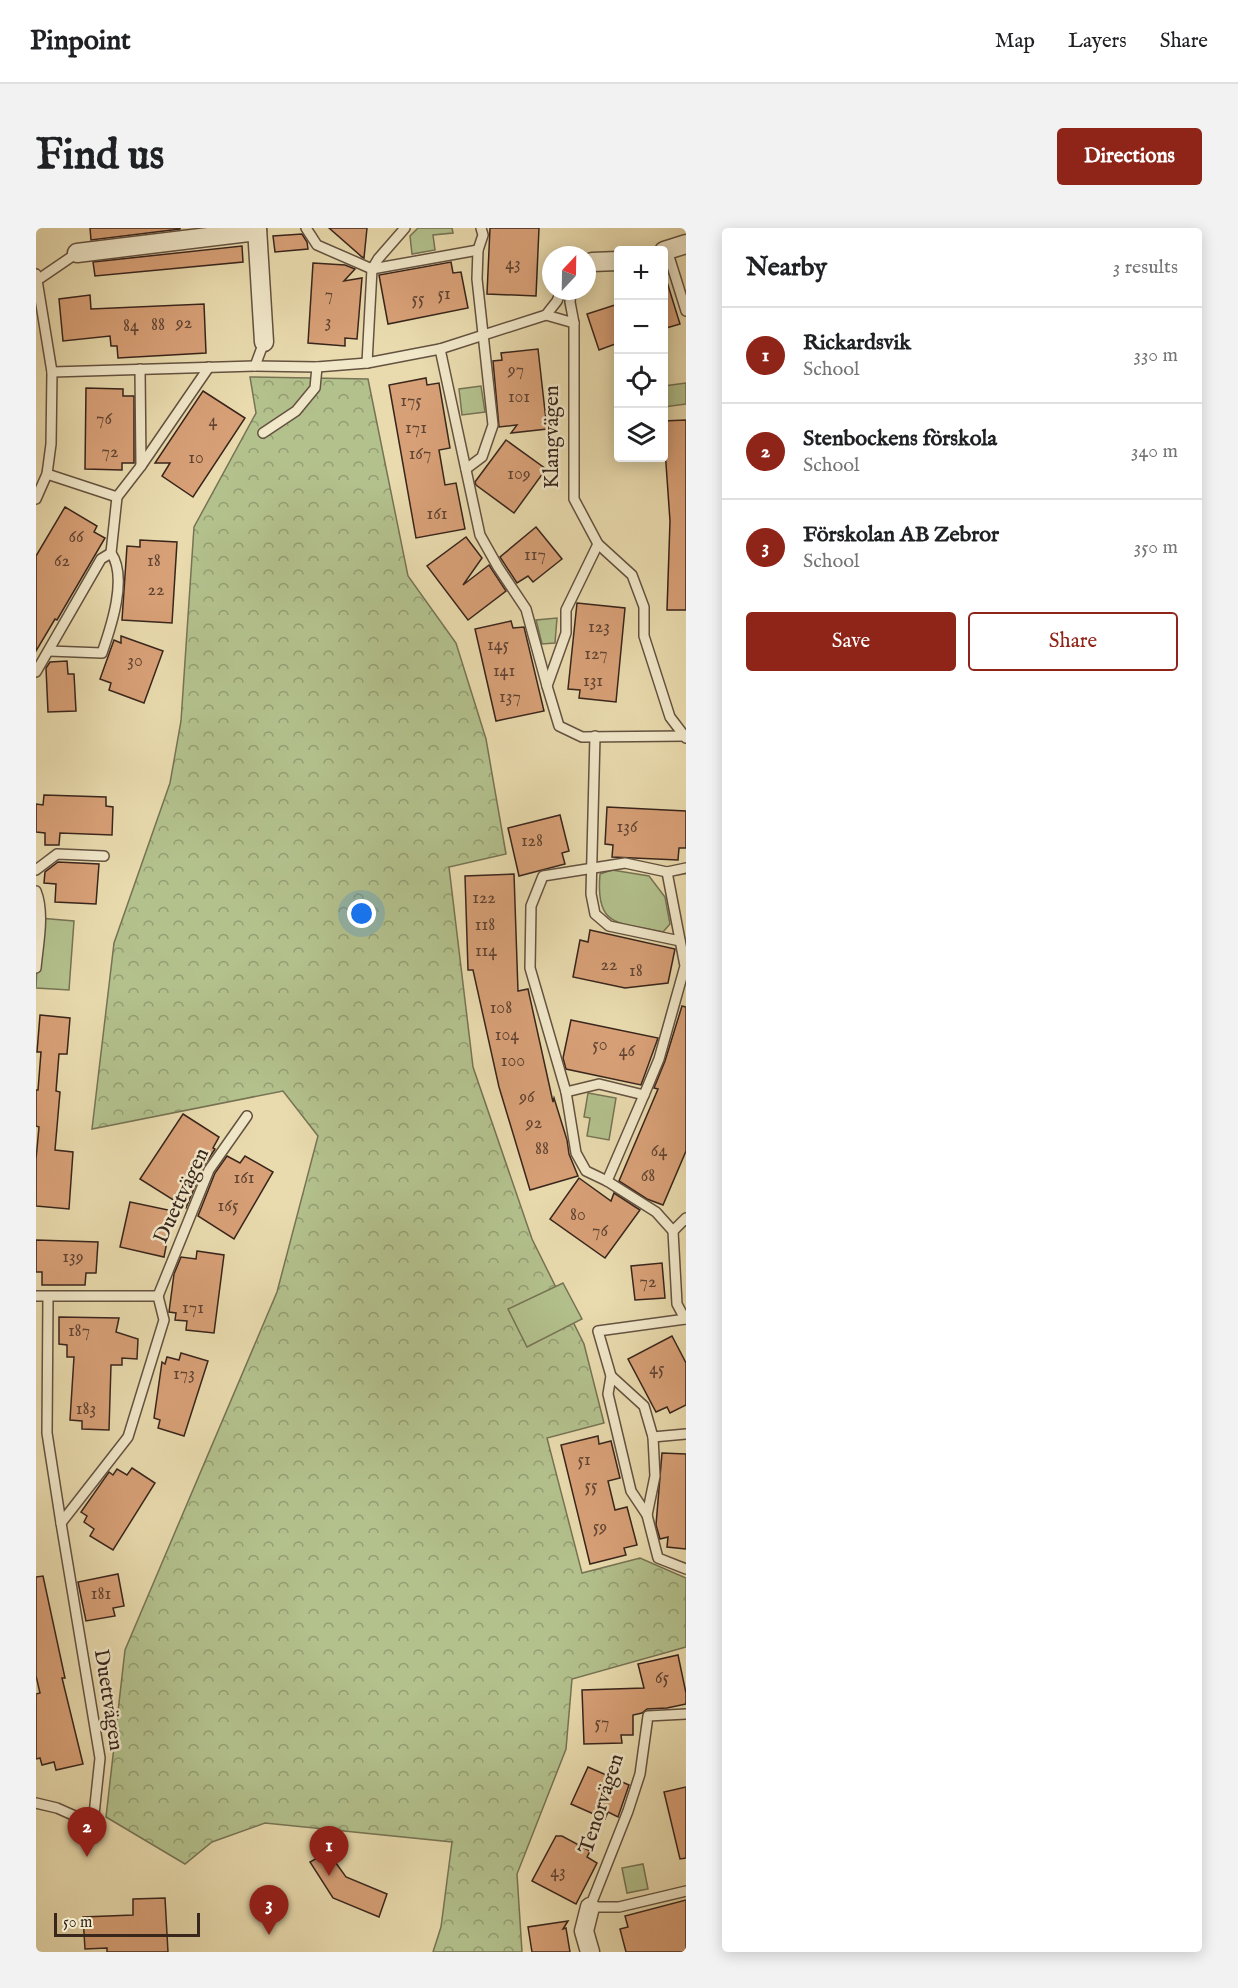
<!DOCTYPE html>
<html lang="en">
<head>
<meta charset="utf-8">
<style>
	body { margin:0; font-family:"IM FELL English",serif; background:#f2f2f2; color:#202124 }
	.controls { position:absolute; right:18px; top:18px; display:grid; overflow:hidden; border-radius:6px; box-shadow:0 3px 15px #0003 }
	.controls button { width:54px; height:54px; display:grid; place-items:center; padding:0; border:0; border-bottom:2px solid #e0e0e0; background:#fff; color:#202124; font:30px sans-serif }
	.compass { position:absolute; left:506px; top:18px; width:54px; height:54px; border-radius:50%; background:#fff; box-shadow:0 3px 15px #0003; rotate:22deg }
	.scale { position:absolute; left:18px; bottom:15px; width:146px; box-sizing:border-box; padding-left:6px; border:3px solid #38251c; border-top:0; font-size:16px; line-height:21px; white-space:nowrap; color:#38251c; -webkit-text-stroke:4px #f1e8ca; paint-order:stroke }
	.you { position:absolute; left:326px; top:686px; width:21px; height:21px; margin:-15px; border:4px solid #fff; border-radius:50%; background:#1a73e8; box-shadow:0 0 0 9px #1a73e833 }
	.badge { display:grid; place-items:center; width:39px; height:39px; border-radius:50%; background:#8f2418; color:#fff; font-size:20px; font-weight:700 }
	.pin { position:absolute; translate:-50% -50px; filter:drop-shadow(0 2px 3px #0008) }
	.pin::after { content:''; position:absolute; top:32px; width:21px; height:18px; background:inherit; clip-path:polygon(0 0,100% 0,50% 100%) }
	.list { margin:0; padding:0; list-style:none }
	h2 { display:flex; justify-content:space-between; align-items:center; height:78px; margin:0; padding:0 24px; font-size:26px }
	h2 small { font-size:20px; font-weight:400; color:#757577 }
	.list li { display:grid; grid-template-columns:39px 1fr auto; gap:18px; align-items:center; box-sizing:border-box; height:96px; padding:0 24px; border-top:2px solid #e0e0e0 }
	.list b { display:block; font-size:22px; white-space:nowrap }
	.list p { margin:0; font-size:20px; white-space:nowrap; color:#757577 }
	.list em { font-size:20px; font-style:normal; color:#757577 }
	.actions { display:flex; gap:12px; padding:18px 24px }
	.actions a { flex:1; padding:14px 0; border:2px solid #8f2418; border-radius:6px; text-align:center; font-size:21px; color:#8f2418 }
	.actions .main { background:#8f2418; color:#fff }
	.icon { flex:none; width:33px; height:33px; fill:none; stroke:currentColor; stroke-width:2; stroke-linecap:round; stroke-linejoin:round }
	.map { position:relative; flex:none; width:650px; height:1724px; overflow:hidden; border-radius:6px }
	header { display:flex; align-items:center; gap:36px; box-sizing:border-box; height:84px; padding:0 30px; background:#fff; border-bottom:2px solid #e0e0e0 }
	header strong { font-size:28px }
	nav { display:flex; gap:33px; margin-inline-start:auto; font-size:21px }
	.intro { display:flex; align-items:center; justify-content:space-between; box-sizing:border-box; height:144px; padding:0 36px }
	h1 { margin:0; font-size:42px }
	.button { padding:15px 27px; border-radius:6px; background:#8f2418; color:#fff; font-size:21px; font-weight:700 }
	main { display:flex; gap:36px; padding:0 36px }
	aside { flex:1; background:#fff; border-radius:6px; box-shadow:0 3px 15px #0003 }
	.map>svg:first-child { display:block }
	.forest { fill:url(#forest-crowns); stroke:#767354; stroke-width:1.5 }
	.park { fill:#b3c18d; stroke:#767354; stroke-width:1.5 }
	.building { fill:#d8a077; stroke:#38251c; stroke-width:1.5 }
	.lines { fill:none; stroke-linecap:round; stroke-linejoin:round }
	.service-casing { stroke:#645240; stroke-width:12 }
	.minor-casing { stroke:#645240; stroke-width:21 }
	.service { stroke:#f1e8ca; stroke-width:9 }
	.minor { stroke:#f1e8ca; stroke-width:18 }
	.labels { text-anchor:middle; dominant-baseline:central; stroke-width:5; stroke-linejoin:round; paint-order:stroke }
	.number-label { font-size:18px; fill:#604433 }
	.street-label { font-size:21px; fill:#38251c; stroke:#f1e8ca }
</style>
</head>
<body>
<header>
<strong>Pinpoint</strong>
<nav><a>Map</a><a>Layers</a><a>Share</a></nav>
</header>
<div class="intro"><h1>Find us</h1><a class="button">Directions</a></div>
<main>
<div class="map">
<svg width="650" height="1724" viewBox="0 0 650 1724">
	<defs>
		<pattern id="forest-crowns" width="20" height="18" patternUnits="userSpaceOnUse" patternTransform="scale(1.5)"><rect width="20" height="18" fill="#b3c18d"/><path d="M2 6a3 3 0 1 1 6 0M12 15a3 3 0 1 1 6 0" fill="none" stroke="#939d72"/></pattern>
	</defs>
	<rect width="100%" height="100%" fill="#e9dbae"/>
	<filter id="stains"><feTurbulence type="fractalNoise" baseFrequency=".00333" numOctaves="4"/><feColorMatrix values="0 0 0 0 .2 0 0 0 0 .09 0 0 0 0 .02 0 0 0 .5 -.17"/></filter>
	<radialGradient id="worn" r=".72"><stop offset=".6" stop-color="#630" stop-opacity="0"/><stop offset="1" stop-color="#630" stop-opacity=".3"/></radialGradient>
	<path class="forest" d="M214 149 332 151 372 348 420 415 450 511 470 626 413 639 437 839 496 1011 548 1116 568 1195 511 1210 546 1345 604 1330 650 1350V1419L536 1451 530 1521 481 1646 486 1724H397L405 1699 416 1614 229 1595 176 1614 149 1636 70 1589 89 1422 241 1064 282 908 247 863 56 901 78 715 134 555 145 493 158 299 220 185Z"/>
	<g class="park">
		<path d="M382 0H416L417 5 397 7 399 22 376 26 374 8Z"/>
		<path d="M650 155V176L628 179V158Z"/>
		<path d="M445 158 449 184 426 187 423 161Z"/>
		<path d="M521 390 519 415 506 416 500 392Z"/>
		<path d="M576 642 613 648 629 669 634 696 627 704C583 694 559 701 564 646Z"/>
		<path d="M3 690 38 693 33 762 0 760Z"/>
		<path d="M552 865 580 870 573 912 551 908 554 890 548 889Z"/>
		<path d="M527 1055 546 1091 491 1119 472 1081Z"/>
		<path d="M607 1636 612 1661 591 1665 586 1640Z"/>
	</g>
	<g class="building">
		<path d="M54 0H144V1L55 12Z"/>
		<path d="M293 0H331L328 30 326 29Z"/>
		<path d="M454 0H503L500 68 451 66Z"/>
		<path d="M266 6 271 14 272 21 239 24 237 8Z"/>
		<path d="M206 18 207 34 59 48 57 34Z"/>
		<path d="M415 34 417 45 425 44 432 80 352 96 343 47Z"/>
		<path d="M277 35 309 37 319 41 308 53 326 50 321 111 309 110V118L272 115Z"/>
		<path d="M627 54H631L644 96 627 101Z"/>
		<path d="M54 67 55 81 168 76 170 125 82 130 81 118H75L74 108 27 113 23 71Z"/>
		<path d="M582 76V115L563 122 551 86Z"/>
		<path d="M502 121 511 201 475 205 481 197 463 199 457 133 466 132 465 125Z"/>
		<path d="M390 150 391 157 403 155 414 220 403 222 409 257 420 255 429 301 380 310 353 157Z"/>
		<path d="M50 160 87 161V168H98V235H86V242L49 241Z"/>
		<path d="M167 163 209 190 157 269 126 248 134 235H119Z"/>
		<path d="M650 192V382H631L634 293 627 193Z"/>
		<path d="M470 212 510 241 478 285 440 257 439 254Z"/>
		<path d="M29 279 61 298 58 304 69 310 21 392 19 391 0 423V328Z"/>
		<path d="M500 299 526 331 497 354 492 348 481 355 464 329Z"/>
		<path d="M430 309 446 330 427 357 453 337 470 363 432 392 391 338Z"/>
		<path d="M104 312 141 314 136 395 86 392 91 318 104 319Z"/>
		<path d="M541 375 589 380 580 474 543 470 544 462 532 461Z"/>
		<path d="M475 393 477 400 488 399 508 483 460 493 439 401Z"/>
		<path d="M85 408 127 423 108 475 73 462 75 455 64 451 78 412 85 415Z"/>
		<path d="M31 433 32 446H38L40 483 12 484 10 440 14 434Z"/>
		<path d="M8 567 70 569V578L77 579 76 607 24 605 23 617H9V605L0 604V576L7 577Z"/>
		<path d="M571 579 650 583V620H643L642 632 576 629 577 617 569 616Z"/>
		<path d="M524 587 533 623 526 625 529 636 483 648 472 600Z"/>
		<path d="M22 634 63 636 60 676 19 674 20 656 8 655 9 644Z"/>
		<path d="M478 646 482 763 492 761 517 874 518 870 531 912 533 926 542 948 494 962 463 859 437 742H432L429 648Z"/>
		<path d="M554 702 639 721 632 755 589 760 537 749 544 712 552 714Z"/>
		<path d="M646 778 650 779V923L627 977 611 971 583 953 622 861 618 860 629 833Z"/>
		<path d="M4 787 34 790 31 826H23L20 863 24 864 19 922 37 924 33 981 0 978V931L3 899 0 898V862H2L5 824H1Z"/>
		<path d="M535 792 622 810 605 857 530 841 527 830Z"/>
		<path d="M147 886 183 909 177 920 179 921 167 939 150 980 104 951Z"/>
		<path d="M191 928 204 935 209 928 237 944 198 1011 162 988 179 945Z"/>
		<path d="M543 950 575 973 578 965 604 982 569 1030 514 991Z"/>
		<path d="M94 974 137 983 128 1029 84 1019Z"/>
		<path d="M0 1012 62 1014 60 1045H50L49 1057H6V1044H0Z"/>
		<path d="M161 1023 188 1027 178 1105 150 1102 151 1093 139 1092 140 1085 133 1084 138 1046 145 1029 160 1031Z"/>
		<path d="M626 1035 629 1070 599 1072 595 1038Z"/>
		<path d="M23 1089 83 1090 80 1104 102 1111 101 1131 86 1130V1137H75L73 1202 46 1201V1193L34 1192 38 1129H31V1117L23 1116Z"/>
		<path d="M636 1108 650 1135V1177L634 1185 631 1179 620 1184 592 1131Z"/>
		<path d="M145 1125 172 1133 148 1208 122 1200 124 1192 118 1190 126 1134 129 1136 131 1129 143 1132Z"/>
		<path d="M562 1208 563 1216 575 1213 584 1250 572 1253 579 1282 591 1279 601 1317 588 1320 590 1327 554 1336 525 1217Z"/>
		<path d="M626 1225 650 1226V1321L631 1319 632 1309 624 1311 620 1297Z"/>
		<path d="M96 1240 119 1255 77 1322 54 1308 58 1301 48 1294 51 1288 45 1284 73 1244 77 1247 81 1241 91 1247Z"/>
		<path d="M82 1346 88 1378 77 1380 79 1388 50 1393 42 1354Z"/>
		<path d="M7 1348 29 1450H26L47 1536 20 1542 18 1534 6 1537 4 1530 0 1531V1466L4 1465 0 1448V1349Z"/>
		<path d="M642 1427 650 1465V1476L631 1480 611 1481 606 1485 597 1487V1507H585L586 1515 548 1516 546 1462 608 1460 602 1436Z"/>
		<path d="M552 1539 593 1557 582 1589 572 1584 569 1591 535 1576Z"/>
		<path d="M650 1559V1630L644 1631 628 1564Z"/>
		<path d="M520 1608H526L554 1623 551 1629 561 1635 540 1676 496 1653Z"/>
		<path d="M292 1624 310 1649 351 1666 343 1689 297 1670 274 1634Z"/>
		<path d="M129 1670 132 1724H71V1720L49 1721 47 1689 97 1687V1671Z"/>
		<path d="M650 1672V1724H590L584 1701 592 1699 589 1688Z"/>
		<path d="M532 1693 527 1701 530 1700 534 1724H496L492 1699Z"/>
	</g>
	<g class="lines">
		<defs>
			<g id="service">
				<path d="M270 0 281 17 336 41 442 22"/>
				<path d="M369 0 342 31 336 41 331 135 404 121 510 87 521 73 525 63"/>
				<path d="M631 22 650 83"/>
				<path d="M0 46 16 144 15 216 11 246 0 271"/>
				<path d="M0 53 41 25"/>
				<path d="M535 63 534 74 538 95V271L562 316 596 347 608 379V408L634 489 650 510"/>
				<path d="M510 87 538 95"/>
				<path d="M404 121 444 307 462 339 490 381 511 458"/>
				<path d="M219 138 228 114"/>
				<path d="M104 141 105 238"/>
				<path d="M16 144 219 138 281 139 331 135"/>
				<path d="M227 205 260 183 279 160 281 139"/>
				<path d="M430 241 446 229 457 197 441 51 442 22 447 7 445 0"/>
				<path d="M11 246 81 269"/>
				<path d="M562 316 530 382V405L511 458 523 498 546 509 650 508"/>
				<path d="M13 423 66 425C75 399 92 349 75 325L81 269 105 238 173 139"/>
				<path d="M0 444 65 331 75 325"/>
				<path d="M559 508 555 666 559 686 573 698 644 713"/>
				<path d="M0 642 21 626 68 628"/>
				<path d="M0 663C9 685 2 717 0 740"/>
				<path d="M530 864 563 856 608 867 623 831 649 738 631 644"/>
				<path d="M571 953 608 867"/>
				<path d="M637 1003 650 990"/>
				<path d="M0 1068H122L128 1092 92 1209 25 1295 11 1205 12 1070"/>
				<path d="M122 1068 173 942 211 888"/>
				<path d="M649 1091 641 1076 637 1003 620 984 571 953 550 943 540 925 530 864 494 740 495 678 507 648 589 635 631 644 650 640"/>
				<path d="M650 1091 562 1103 575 1148 572 1166 595 1263 611 1287 622 1330 650 1341"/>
				<path d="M575 1148 608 1178 617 1209"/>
				<path d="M611 1287 619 1248 617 1209 650 1206"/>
				<path d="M650 1486 612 1488 604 1546 592 1583 554 1679H583L650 1663"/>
				<path d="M0 1575 21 1580 57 1596 64 1530 25 1295"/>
			</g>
			<g id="minor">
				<path d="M221 0 228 114"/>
				<path d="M628 23 650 16"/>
				<path d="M41 25 221 3"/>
				<path d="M556 34 582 33"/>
				<path d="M554 1724 548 1703 554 1679"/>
			</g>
		</defs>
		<use href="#service" class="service-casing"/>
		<use href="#minor" class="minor-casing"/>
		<use href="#service" class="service"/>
		<use href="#minor" class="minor"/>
	</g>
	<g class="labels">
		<g class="number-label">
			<text x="477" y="36">43</text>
			<text x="408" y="66">51</text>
			<text x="293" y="67">7</text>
			<text x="382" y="71">55</text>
			<text x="292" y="94">3</text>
			<text x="148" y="95">92</text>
			<text x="122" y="97">88</text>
			<text x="95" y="98">84</text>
			<text x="480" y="142">97</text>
			<text x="483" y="169">101</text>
			<text x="375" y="173">175</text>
			<text x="68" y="191">76</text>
			<text x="177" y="193">4</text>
			<text x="380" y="200">171</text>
			<text x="74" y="224">72</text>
			<text x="384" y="226">167</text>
			<text x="160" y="230">10</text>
			<text x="483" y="246">109</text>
			<text x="401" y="286">161</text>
			<text x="40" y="309">66</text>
			<text x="499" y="327">117</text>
			<text x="26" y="333">62</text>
			<text x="118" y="333">18</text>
			<text x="120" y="362">22</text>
			<text x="563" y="399">123</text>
			<text x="462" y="417">145</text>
			<text x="560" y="426">127</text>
			<text x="99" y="433">30</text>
			<text x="468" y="443">141</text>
			<text x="557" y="453">131</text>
			<text x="474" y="469">137</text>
			<text x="591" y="599">136</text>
			<text x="496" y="613">128</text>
			<text x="448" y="670">122</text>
			<text x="449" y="697">118</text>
			<text x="450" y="723">114</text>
			<text x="573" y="737">22</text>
			<text x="600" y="743">18</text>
			<text x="465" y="780">108</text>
			<text x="471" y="807">104</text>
			<text x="564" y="817">50</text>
			<text x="591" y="823">46</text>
			<text x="477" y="833">100</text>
			<text x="491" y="869">96</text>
			<text x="498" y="895">92</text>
			<text x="506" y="921">88</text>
			<text x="623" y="923">64</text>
			<text x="612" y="948">68</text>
			<text x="208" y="950">161</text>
			<text x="192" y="978">165</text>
			<text x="542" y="987">80</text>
			<text x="564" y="1003">76</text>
			<text x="37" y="1029">139</text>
			<text x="612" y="1054">72</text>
			<text x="157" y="1080">171</text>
			<text x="43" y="1103">187</text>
			<text x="621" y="1141">45</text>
			<text x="148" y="1146">173</text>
			<text x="50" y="1181">183</text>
			<text x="548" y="1232">51</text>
			<text x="555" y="1258">55</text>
			<text x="564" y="1299">59</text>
			<text x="65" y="1366">181</text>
			<text x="626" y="1450">65</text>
			<text x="566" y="1495">57</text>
			<text x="522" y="1644">43</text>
		</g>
		<g class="street-label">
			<text transform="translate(516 209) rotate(-90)">Klangvägen</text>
			<text transform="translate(146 968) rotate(-65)">Duettvägen</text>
			<text transform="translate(72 1472) rotate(81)">Duettvägen</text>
			<text transform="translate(566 1576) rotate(-72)">Tenorvägen</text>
		</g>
	</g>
	<rect width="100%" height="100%" filter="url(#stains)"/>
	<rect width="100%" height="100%" fill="url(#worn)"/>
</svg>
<div class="controls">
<button>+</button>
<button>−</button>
<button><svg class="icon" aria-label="locate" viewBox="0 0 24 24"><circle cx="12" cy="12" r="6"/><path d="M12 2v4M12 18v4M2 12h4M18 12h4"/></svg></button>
<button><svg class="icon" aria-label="layers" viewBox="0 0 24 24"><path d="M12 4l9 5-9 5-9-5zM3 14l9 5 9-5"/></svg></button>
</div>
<svg class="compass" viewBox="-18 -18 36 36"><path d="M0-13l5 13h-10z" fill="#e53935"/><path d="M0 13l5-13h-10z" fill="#757577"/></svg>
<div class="scale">50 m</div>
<div class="you"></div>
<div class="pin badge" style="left:293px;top:1648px">1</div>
<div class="pin badge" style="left:51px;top:1629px">2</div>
<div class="pin badge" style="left:233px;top:1707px">3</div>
</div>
<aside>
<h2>Nearby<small>3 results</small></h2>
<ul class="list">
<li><span class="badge">1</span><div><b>Rickardsvik</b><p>School</p></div><em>330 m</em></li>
<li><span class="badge">2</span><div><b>Stenbockens förskola</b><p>School</p></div><em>340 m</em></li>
<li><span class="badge">3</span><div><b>Förskolan AB Zebror</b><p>School</p></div><em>350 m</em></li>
</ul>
<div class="actions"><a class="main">Save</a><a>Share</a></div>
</aside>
</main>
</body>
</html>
